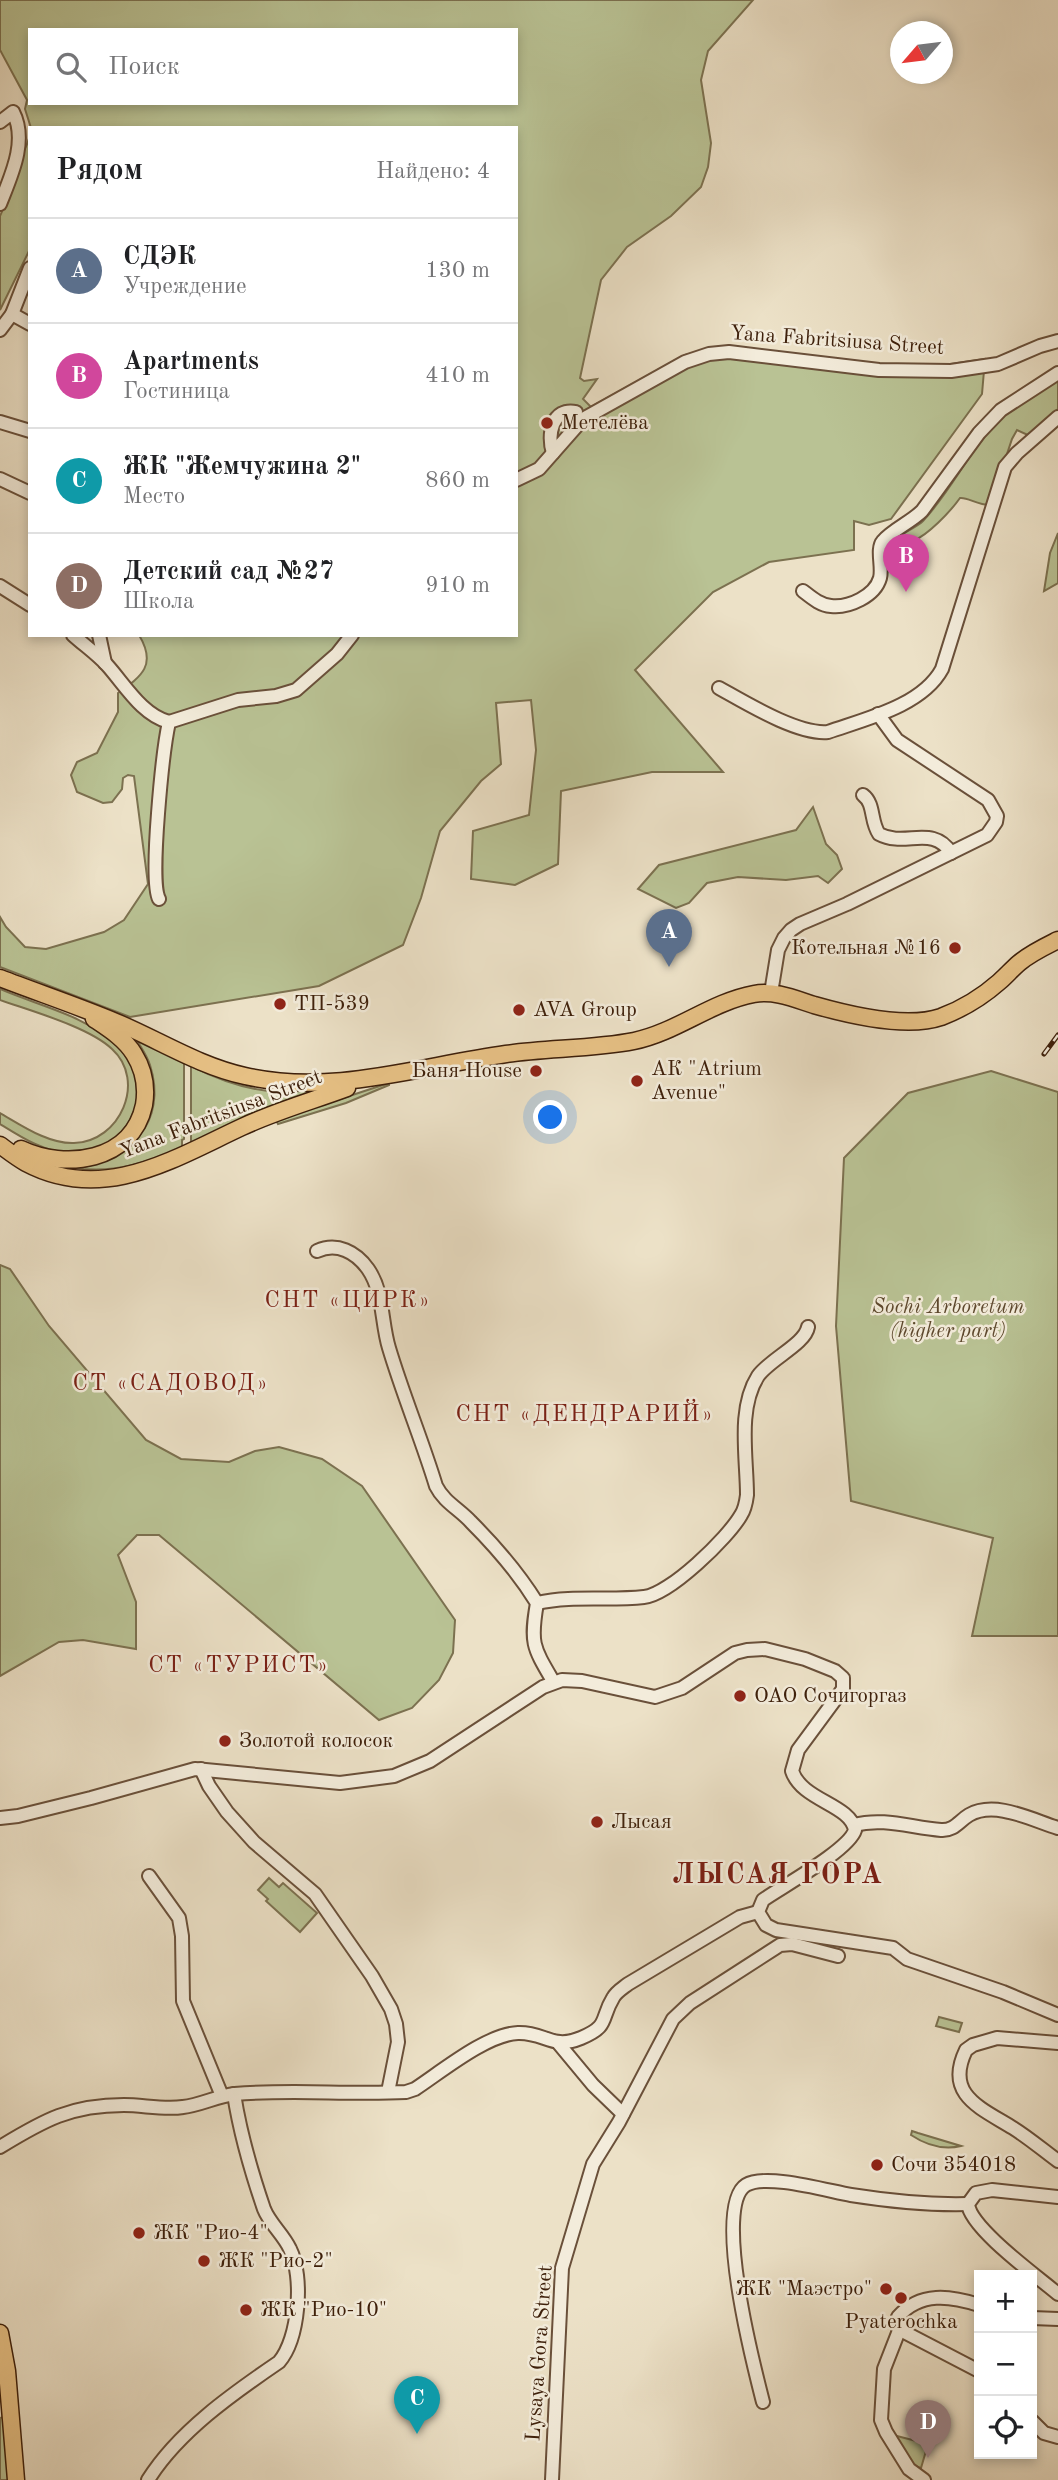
<!DOCTYPE html>
<html lang="ru">
<head>
<meta charset="utf-8">
<style>
	body { margin:0; font-family:"Old Standard TT",serif; background:#f6f6f6; color:#202124 }
	.controls { position:absolute; right:21px; bottom:21px; display:grid; overflow:hidden; border-radius:0px; box-shadow:0 4px 10px #0003 }
	.controls button { width:63px; height:63px; display:grid; place-items:center; padding:0; border:0; border-bottom:2px solid #e0e0e0; background:#fff; color:#202124; font:35px sans-serif }
	.compass { position:absolute; left:890px; top:21px; width:63px; height:63px; border-radius:50%; background:#fff; box-shadow:0 4px 10px #0003; rotate:242deg }
	.you { position:absolute; left:551px; top:1118px; width:24px; height:24px; margin:-18px; border:5px solid #fff; border-radius:50%; background:#1a73e8; box-shadow:0 0 0 10px #1a73e833 }
	.badge { display:grid; place-items:center; width:46px; height:46px; border-radius:50%; background:#0f766e; color:#fff; font-size:23px; font-weight:700 }
	.pin { position:absolute; translate:-50% -58px; filter:drop-shadow(0 2px 4px #0008) }
	.pin::after { content:''; position:absolute; top:37px; width:24px; height:21px; background:inherit; clip-path:polygon(0 0,100% 0,50% 100%) }
	.list { margin:0; padding:0; list-style:none }
	h2 { display:flex; justify-content:space-between; align-items:center; height:91px; margin:0; padding:0 28px; font-size:30px }
	h2 small { font-size:23px; font-weight:400; color:#757577 }
	.list li { display:grid; grid-template-columns:46px 1fr auto; gap:21px; align-items:center; box-sizing:border-box; height:105px; padding:0 28px; border-top:2px solid #e0e0e0 }
	.list b { display:block; font-size:26px; white-space:nowrap }
	.list p { margin:0; font-size:23px; white-space:nowrap; color:#757577 }
	.list em { font-size:23px; font-style:normal; color:#757577 }
	.icon { flex:none; width:38px; height:38px; fill:none; stroke:currentColor; stroke-width:2; stroke-linecap:round; stroke-linejoin:round }
	.map { position:relative; flex:none; width:1058px; height:2480px; overflow:hidden }
	.search { position:absolute; background:#fff; box-shadow:0 4px 10px #0003; left:28px; top:28px; width:490px; height:77px; display:flex; align-items:center; gap:18px; box-sizing:border-box; padding:0 24px; border-radius:0px; color:#757577; font-size:26px }
	.panel { position:absolute; background:#fff; box-shadow:0 4px 10px #0003; left:28px; top:126px; width:490px; height:511px; border-radius:0px }
	.map>svg:first-child { display:block }
	.green { fill:#b9c294; stroke:#7c7150; stroke-width:2; fill-rule:evenodd }
	.lines { fill:none; stroke-linecap:round; stroke-linejoin:round }
	.minor-casing { stroke:#6a503a; stroke-width:16 }
	.major-casing { stroke:#3e200b; stroke-width:19 }
	.minor { stroke:#f3ecdb; stroke-width:12 }
	.major { stroke:#e6c084; stroke-width:16 }
	.rail-casing { stroke:#3e200b; stroke-width:5 }
	.rail { stroke:#f3ecdb; stroke-width:2.5; stroke-dasharray:8; stroke-linecap:butt }
	.poi-dot { fill:#8f2418; stroke:#f3ecdb; stroke-width:2.5 }
	.labels { text-anchor:middle; dominant-baseline:central; stroke-width:5; stroke-linejoin:round; paint-order:stroke }
	.street-label { font-size:21px; fill:#3e200b; stroke:#f3ecdb }
	.poi-label { font-size:21px; fill:#3e200b; stroke:#f3ecdb; text-anchor:start }
	.park-label { font-size:21px; font-style:italic; fill:#5d482d; stroke:#f3ecdb }
	.neighbourhood-label { font-size:23px; letter-spacing:2px; fill:#7a1f14; stroke:#f3ecdb }
	.district-label { font-size:28px; font-weight:bold; letter-spacing:2px; fill:#7a1f14; stroke:#f3ecdb }
</style>
</head>
<body>
<div class="map">
<svg width="1058" height="2480" viewBox="0 0 1058 2480">
	<rect width="100%" height="100%" fill="#ece1c7"/>
	<filter id="stains"><feTurbulence type="fractalNoise" baseFrequency=".00286" numOctaves="4"/><feColorMatrix values="0 0 0 0 .2 0 0 0 0 .09 0 0 0 0 .02 0 0 0 .5 -.17"/></filter>
	<radialGradient id="worn" r=".72"><stop offset=".6" stop-color="#630" stop-opacity="0"/><stop offset="1" stop-color="#630" stop-opacity=".3"/></radialGradient>
	<g class="green">
		<path d="M0 0H753L708 51 701 80 711 143 708 167 701 187 671 216 627 247 601 280 580 378 584 381 597 379 583 399 591 407 685 355 710 349 740 347 838 362 937 366 985 359 982 394 891 519 869 525 854 521V550L769 562 713 592 635 670 723 772H652L561 791 558 864 515 885 471 879 473 831 529 815 536 750 531 700 496 703 501 764 481 781 440 831 421 898 403 945 319 986 130 1017 0 967V917L6 927 25 947 46 949 104 932 124 920 148 884 134 776 128 775 123 778 122 789 112 802 103 803 77 792 71 775 77 762 97 753 118 712V693C142 676 157 665 139 635H516V128H31L25 109 27 100 0 50ZM30 30H516V103H30Z"/>
		<path d="M30 134V249L0 310V216C8 200 8 182 16 166 21 154 28 147 30 134Z"/>
		<path d="M1058 378V409L1030 436 1017 430 1012 439 990 505C977 505 968 497 960 498 950 512 928 535 913 541 907 544 903 543 898 548L895 569 891 571C887 565 886 553 889 546 892 537 915 529 923 521 953 489 970 448 1001 419 1018 403 1038 391 1058 378Z"/>
		<path d="M1058 533V583L1044 591 1050 553Z"/>
		<path d="M813 807 826 844 837 855 842 869 828 883 818 876 786 880 738 877 707 883 689 903 676 908 638 889 659 865 796 830Z"/>
		<path d="M0 989C39 1006 85 1015 116 1045 162 1086 129 1156 69 1153 44 1152 21 1137 0 1124V1113C21 1125 48 1144 74 1143 120 1142 147 1081 112 1049 89 1027 31 1011 0 1000Z"/>
		<path d="M135 1037 184 1063V1139L182 1140V1148C148 1162 114 1174 76 1168 130 1162 168 1121 150 1065 147 1055 140 1046 135 1037Z"/>
		<path d="M191 1066C219 1080 249 1091 281 1092 294 1093 308 1089 319 1090L191 1143Z"/>
		<path d="M991 1071 1058 1092V1636H972L993 1538 851 1501 836 1326 844 1158 908 1093Z"/>
		<path d="M389 1083V1085L346 1103 278 1124 276 1120Z"/>
		<path d="M0 1265 10 1269 49 1326 146 1440 181 1459 229 1462 255 1451 279 1447 322 1459 362 1486 455 1620 453 1653 439 1680 412 1708 379 1720 159 1535H137L118 1555 136 1602V1649L83 1640 59 1642 0 1676Z"/>
		<path d="M269 1878 279 1887 283 1883 317 1913 300 1932 266 1901 268 1899 258 1890Z"/>
		<path d="M939 2017 962 2023 959 2032 936 2026Z"/>
		<path d="M912 2131 918 2133 961 2146C944 2150 926 2145 911 2135Z"/>
		<path d="M3 2417 10 2480H0V2418Z"/>
		<path d="M893 2435 928 2444 921 2468 908 2464Z"/>
	</g>
	<g class="lines">
		<defs>
			<g id="minor">
				<path d="M0 122 13 112C28 141 11 176 0 204"/>
				<path d="M12 314 30 324"/>
				<path d="M0 330 12 314 30 268"/>
				<path d="M0 422 30 431"/>
				<path d="M553 453C547 435 552 407 576 412"/>
				<path d="M0 479 30 493"/>
				<path d="M516 480 539 469 583 419 685 362 709 354 729 352 879 370 951 371 998 364 1040 346 1058 341"/>
				<path d="M0 586 30 605"/>
				<path d="M803 591C812 598 820 605 831 606 849 608 875 596 880 578 883 567 876 549 883 541 892 530 911 522 922 511L979 433 1001 410 1058 373"/>
				<path d="M73 635C84 645 97 654 107 665 125 685 142 715 169 722"/>
				<path d="M99 635 105 663"/>
				<path d="M719 688C746 703 798 735 828 732 865 719 922 706 942 669L1005 467 1017 453 1058 417"/>
				<path d="M863 795C875 804 870 821 879 834 905 848 933 824 951 853"/>
				<path d="M159 899C149 880 163 749 169 722L238 700 276 696 296 690 337 654 352 635"/>
				<path d="M771 993 778 950 784 938 791 930 800 924 847 904 987 835 996 822 997 816 988 800 897 740 878 714"/>
				<path d="M317 1251C337 1242 356 1252 368 1269 384 1292 381 1322 389 1348 403 1395 422 1440 436 1486 444 1502 459 1509 471 1522 495 1546 519 1574 537 1603 530 1643 533 1647 553 1681"/>
				<path d="M537 1603C573 1595 608 1601 644 1597 669 1595 728 1538 741 1515 745 1509 746 1503 747 1495 747 1458 737 1409 758 1376 770 1359 805 1344 808 1327"/>
				<path d="M201 1769 209 1786 227 1812 254 1842 315 1894 372 1976 391 2009 396 2024 398 2042 388 2092"/>
				<path d="M0 1818 18 1816 91 1798 195 1769 340 1783 394 1776 430 1761 543 1687 562 1680 582 1681 655 1697 682 1688 735 1653 747 1650 765 1649 805 1659 835 1671 843 1678V1689L798 1750 792 1771C802 1801 850 1804 855 1830 849 1850 783 1886 763 1900L758 1912 766 1925 776 1930 893 1948 907 1959 1003 1992 1058 2015"/>
				<path d="M854 1825C884 1817 912 1828 941 1830 954 1831 959 1821 969 1815 995 1800 1032 1820 1058 1828"/>
				<path d="M149 1876 179 1918 182 1936 183 2001 222 2096"/>
				<path d="M1058 2043 997 2038 973 2045 966 2050C944 2095 981 2108 1013 2128 1029 2138 1043 2150 1058 2161"/>
				<path d="M559 2044 593 2085 623 2114"/>
				<path d="M0 2147C44 2120 71 2105 124 2105 143 2105 164 2110 183 2107 201 2105 217 2096 235 2094 291 2089 349 2095 406 2092L415 2089C441 2072 487 2034 518 2033 545 2032 552 2050 581 2038 610 2026 600 2019 613 1998 616 1992 623 1988 628 1984L740 1917 758 1912"/>
				<path d="M1058 2197 992 2190 976 2193 968 2204C970 2228 1038 2277 1058 2294"/>
				<path d="M1032 2318 1058 2319"/>
				<path d="M900 2328 884 2369 881 2420 886 2432 909 2469 924 2480"/>
				<path d="M900 2328 898 2317C920 2291 951 2296 979 2305"/>
				<path d="M900 2328 906 2333 979 2371"/>
				<path d="M763 2402C754 2367 712 2206 746 2185 766 2173 828 2191 851 2195 889 2201 930 2205 968 2204"/>
				<path d="M1032 2421 1044 2433 1058 2437"/>
				<path d="M148 2480C178 2432 232 2394 279 2362 299 2339 304 2277 290 2249 283 2234 270 2224 264 2209 251 2171 240 2133 234 2094"/>
				<path d="M552 2480 562 2268 593 2164 619 2122 673 2019 690 2003 780 1945 792 1944 838 1956"/>
			</g>
			<g id="major">
				<path d="M0 978C39 993 78 1006 116 1022 159 1040 199 1066 245 1076 333 1096 419 1066 506 1054 548 1048 593 1049 634 1041 677 1032 711 1002 754 994 774 990 795 999 814 1005 849 1015 906 1029 941 1017 962 1009 982 997 999 982 1006 976 1012 969 1019 963 1031 953 1044 947 1058 940"/>
				<path d="M0 1145C8 1151 17 1158 26 1163 103 1204 173 1159 242 1127 276 1111 312 1101 347 1088"/>
				<path d="M21 1149C65 1170 132 1162 144 1105 147 1087 144 1070 134 1054 125 1039 109 1029 94 1019"/>
				<path d="M0 2333 7 2371 16 2480"/>
			</g>
		</defs>
		<use href="#minor" class="minor-casing"/>
		<use href="#major" class="major-casing"/>
		<use href="#minor" class="minor"/>
		<use href="#major" class="major"/>
		<defs>
			<path id="rail" d="M1044 1054 1058 1035"/>
		</defs>
		<use href="#rail" class="rail-casing"/>
		<use href="#rail" class="rail"/>
	</g>
	<g class="poi-dot">
		<circle cx="547" cy="423" r="7"/>
		<circle cx="955" cy="948" r="7"/>
		<circle cx="280" cy="1004" r="7"/>
		<circle cx="519" cy="1010" r="7"/>
		<circle cx="536" cy="1071" r="7"/>
		<circle cx="637" cy="1081" r="7"/>
		<circle cx="740" cy="1696" r="7"/>
		<circle cx="225" cy="1741" r="7"/>
		<circle cx="597" cy="1822" r="7"/>
		<circle cx="877" cy="2165" r="7"/>
		<circle cx="139" cy="2233" r="7"/>
		<circle cx="204" cy="2261" r="7"/>
		<circle cx="886" cy="2289" r="7"/>
		<circle cx="901" cy="2298" r="7"/>
		<circle cx="246" cy="2310" r="7"/>
	</g>
	<g class="labels">
		<g class="street-label">
			<text transform="translate(837 341) rotate(4)">Yana Fabritsiusa Street</text>
			<text transform="translate(221 1115) rotate(-21)">Yana Fabritsiusa Street</text>
			<text transform="translate(540 2353) rotate(-86)">Lysaya Gora Street</text>
		</g>
		<g class="poi-label">
			<text x="561" y="423">Метелёва</text>
			<text x="941" y="948" text-anchor="end">Котельная №16</text>
			<text x="294" y="1004">ТП-539</text>
			<text x="533" y="1010">AVA Group</text>
			<text x="651" y="1069">АК "Atrium<tspan x="651" dy="24">Avenue"</tspan></text>
			<text x="522" y="1071" text-anchor="end">Баня House</text>
			<text x="754" y="1696">ОАО Сочигоргаз</text>
			<text x="239" y="1741">Золотой колосок</text>
			<text x="611" y="1822">Лысая</text>
			<text x="891" y="2165">Сочи 354018</text>
			<text x="153" y="2233">ЖК "Рио-4"</text>
			<text x="218" y="2261">ЖК "Рио-2"</text>
			<text x="872" y="2289" text-anchor="end">ЖК "Маэстро"</text>
			<text x="260" y="2310">ЖК "Рио-10"</text>
			<text x="901" y="2322" text-anchor="middle">Pyaterochka</text>
		</g>
		<g class="park-label">
			<text x="948" y="1307">Sochi Arboretum<tspan x="948" dy="24">(higher part)</tspan></text>
		</g>
		<g class="neighbourhood-label">
			<text x="348" y="1300">СНТ «ЦИРК»</text>
			<text x="171" y="1383">СТ «САДОВОД»</text>
			<text x="585" y="1414">СНТ «ДЕНДРАРИЙ»</text>
			<text x="239" y="1665">СТ «ТУРИСТ»</text>
		</g>
		<g class="district-label">
			<text x="778" y="1876">ЛЫСАЯ ГОРА</text>
		</g>
	</g>
	<rect width="100%" height="100%" filter="url(#stains)"/>
	<rect width="100%" height="100%" fill="url(#worn)"/>
</svg>
<div class="controls">
<button>+</button>
<button>−</button>
<button><svg class="icon" aria-label="locate" viewBox="0 0 24 24"><circle cx="12" cy="12" r="6"/><path d="M12 2v4M12 18v4M2 12h4M18 12h4"/></svg></button>
</div>
<svg class="compass" viewBox="-18 -18 36 36"><path d="M0-13l5 13h-10z" fill="#e53935"/><path d="M0 13l5-13h-10z" fill="#757577"/></svg>
<div class="you"></div>
<div class="pin badge" style="left:669px;top:967px;background:#5c6f8a">A</div>
<div class="pin badge" style="left:906px;top:592px;background:#d1479c">B</div>
<div class="pin badge" style="left:417px;top:2434px;background:#0f9aa8">C</div>
<div class="pin badge" style="left:928px;top:2458px;background:#8d6e63">D</div>
<div class="search"><svg class="icon" aria-label="search" viewBox="0 0 24 24"><circle cx="10" cy="10" r="6"/><path d="M15 15l6 6"/></svg>Поиск</div>
<section class="panel">
<h2>Рядом<small>Найдено: 4</small></h2>
<ul class="list">
<li><span class="badge" style="background:#5c6f8a">A</span><div><b>СДЭК</b><p>Учреждение</p></div><em>130 m</em></li>
<li><span class="badge" style="background:#d1479c">B</span><div><b>Apartments</b><p>Гостиница</p></div><em>410 m</em></li>
<li><span class="badge" style="background:#0f9aa8">C</span><div><b>ЖК &quot;Жемчужина 2&quot;</b><p>Место</p></div><em>860 m</em></li>
<li><span class="badge" style="background:#8d6e63">D</span><div><b>Детский сад №27</b><p>Школа</p></div><em>910 m</em></li>
</ul>
</section>
</div>
</body>
</html>
